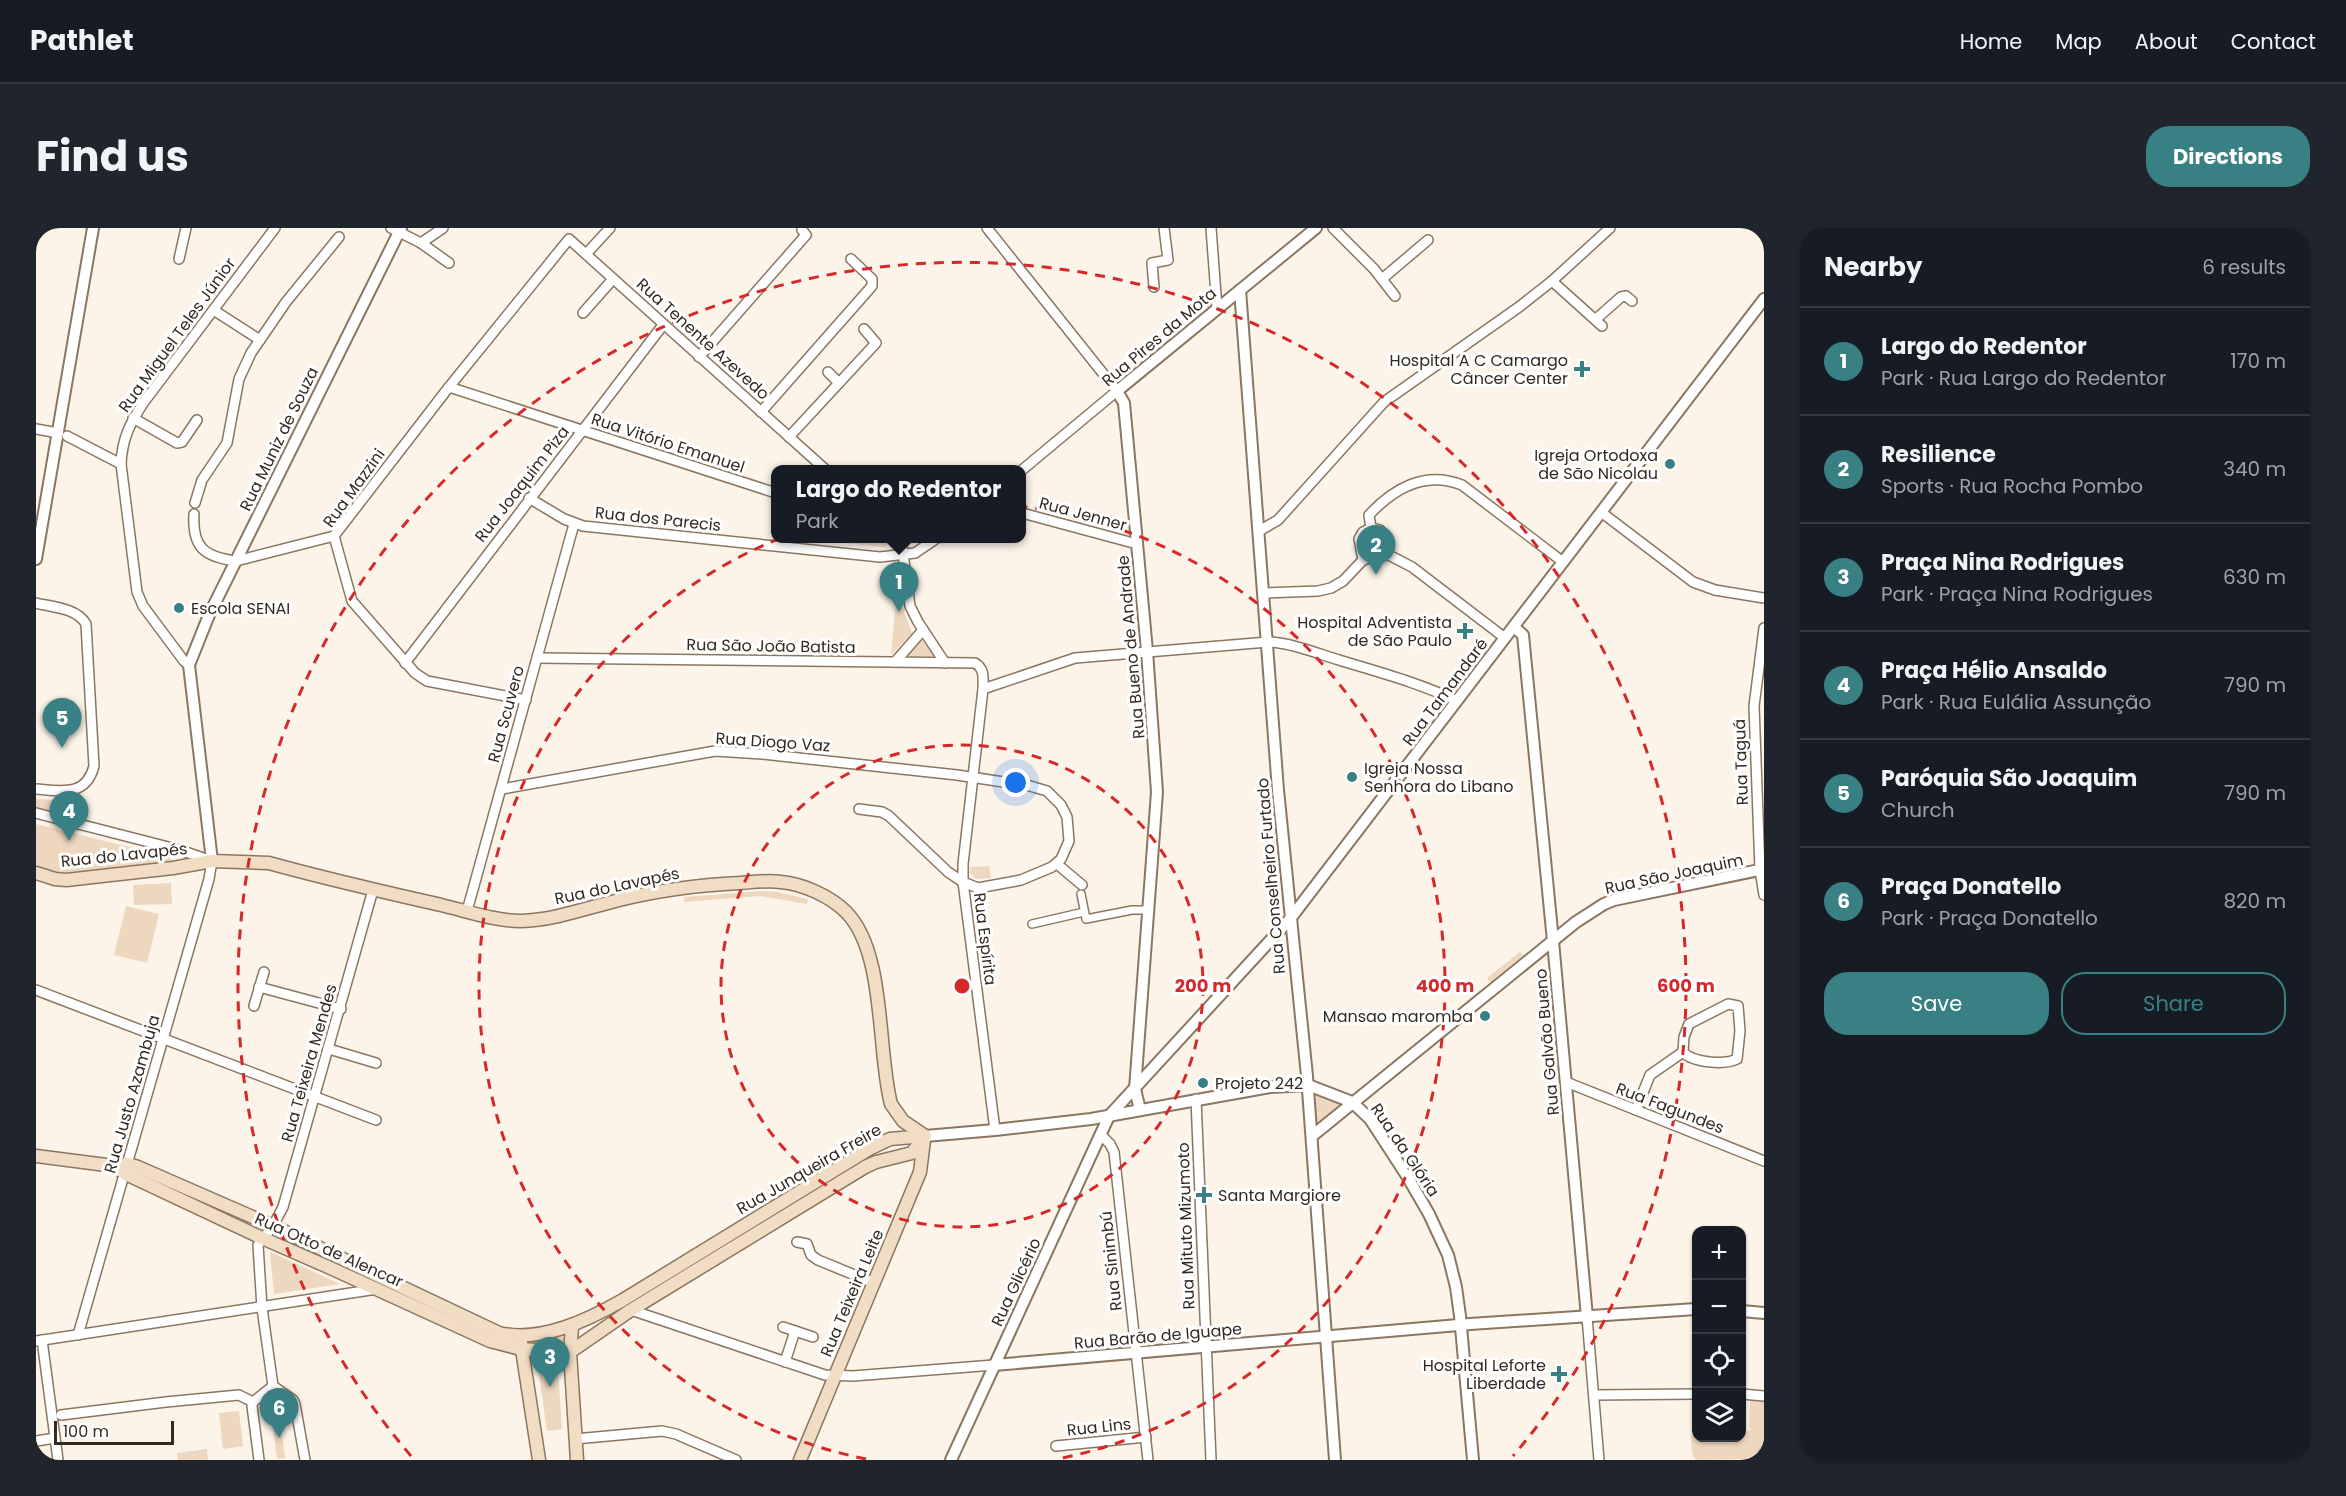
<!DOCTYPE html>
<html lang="en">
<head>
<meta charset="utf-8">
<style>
	body { margin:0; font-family:Poppins,sans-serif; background:#20242c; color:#f1f3f6 }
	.controls { position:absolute; right:18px; bottom:18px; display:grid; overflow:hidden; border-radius:12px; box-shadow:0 2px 4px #0004 }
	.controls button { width:54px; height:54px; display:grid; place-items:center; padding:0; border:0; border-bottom:2px solid #363941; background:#171b24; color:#f1f3f6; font:30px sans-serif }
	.scale { position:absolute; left:18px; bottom:15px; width:120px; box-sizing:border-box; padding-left:6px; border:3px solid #322a20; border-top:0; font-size:16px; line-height:21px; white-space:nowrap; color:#322a20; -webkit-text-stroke:4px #fff; paint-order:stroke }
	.you { position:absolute; left:980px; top:555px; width:21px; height:21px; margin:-15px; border:4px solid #fff; border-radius:50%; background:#1a73e8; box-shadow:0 0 0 9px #1a73e833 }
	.badge { display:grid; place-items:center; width:39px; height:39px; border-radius:50%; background:#388084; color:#fff; font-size:20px; font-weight:700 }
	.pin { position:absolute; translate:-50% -50px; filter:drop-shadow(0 2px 3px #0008) }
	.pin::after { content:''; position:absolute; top:32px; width:21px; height:18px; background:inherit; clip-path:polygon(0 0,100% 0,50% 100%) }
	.popup { position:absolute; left:735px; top:237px; width:255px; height:78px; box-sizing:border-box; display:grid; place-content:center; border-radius:12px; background:#171b24; filter:drop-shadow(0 2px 4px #0005); font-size:20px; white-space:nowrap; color:#9ea1a6 }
	.popup b { font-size:22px; color:#f1f3f6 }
	.popup::after { content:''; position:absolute; left:50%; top:100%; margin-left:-12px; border:12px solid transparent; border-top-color:#171b24 }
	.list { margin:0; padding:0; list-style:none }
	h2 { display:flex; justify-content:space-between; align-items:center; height:78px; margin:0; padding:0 24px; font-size:26px }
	h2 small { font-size:20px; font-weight:400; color:#9ea1a6 }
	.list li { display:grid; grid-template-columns:39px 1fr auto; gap:18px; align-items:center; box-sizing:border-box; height:108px; padding:0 24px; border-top:2px solid #363941 }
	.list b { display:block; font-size:22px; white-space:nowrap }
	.list p { margin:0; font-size:20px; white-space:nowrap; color:#9ea1a6 }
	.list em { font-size:20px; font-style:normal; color:#9ea1a6 }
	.actions { display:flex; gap:12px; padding:18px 24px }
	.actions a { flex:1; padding:14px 0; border:2px solid #388084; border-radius:24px; text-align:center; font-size:21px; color:#388084 }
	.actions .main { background:#388084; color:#fff }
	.icon { flex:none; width:33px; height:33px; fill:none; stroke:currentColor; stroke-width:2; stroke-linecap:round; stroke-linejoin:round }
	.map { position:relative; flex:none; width:1728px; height:1232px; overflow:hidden; border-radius:24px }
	header { display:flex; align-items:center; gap:36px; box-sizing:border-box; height:84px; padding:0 30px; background:#171b24; border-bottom:2px solid #363941 }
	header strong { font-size:28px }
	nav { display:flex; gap:33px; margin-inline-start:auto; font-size:21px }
	.intro { display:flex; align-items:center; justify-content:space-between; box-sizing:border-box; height:144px; padding:0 36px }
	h1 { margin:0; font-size:42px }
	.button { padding:15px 27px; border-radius:24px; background:#388084; color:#fff; font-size:21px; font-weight:700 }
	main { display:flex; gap:36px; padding:0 36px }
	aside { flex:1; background:#171b24; border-radius:24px; box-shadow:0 2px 4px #0004 }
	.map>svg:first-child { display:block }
	.green { fill:#edd7bf }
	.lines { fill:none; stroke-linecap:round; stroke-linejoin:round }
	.pedestrian-casing { stroke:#8b7760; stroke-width:10 }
	.minor-casing { stroke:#8b7760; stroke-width:12 }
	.tertiary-casing { stroke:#8b7760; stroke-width:14 }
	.secondary-casing { stroke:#8b7760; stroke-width:15 }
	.primary-casing { stroke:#d6d4d2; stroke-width:16 }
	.pedestrian { stroke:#fff; stroke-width:7 }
	.minor { stroke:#fff; stroke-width:9 }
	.tertiary { stroke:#fff; stroke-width:10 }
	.secondary { stroke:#f1ddc4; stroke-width:12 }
	.primary { stroke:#e3bc8a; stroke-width:14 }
	.ring { fill:none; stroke:#d62828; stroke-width:3; stroke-dasharray:10 8 }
	.poi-dot { fill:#388084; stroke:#fff; stroke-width:2 }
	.labels { text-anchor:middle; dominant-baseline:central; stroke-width:6; stroke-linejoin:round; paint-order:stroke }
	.street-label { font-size:16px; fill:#322a20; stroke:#fff }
	.poi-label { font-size:16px; fill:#322a20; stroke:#fff; text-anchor:end }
	.centre { fill:#d62828; stroke:#fff; stroke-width:3 }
	.ring-label { font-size:18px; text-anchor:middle; font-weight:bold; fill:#d62828; stroke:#fff; stroke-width:6; stroke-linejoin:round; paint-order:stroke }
</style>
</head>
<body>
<header>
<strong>Pathlet</strong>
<nav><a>Home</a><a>Map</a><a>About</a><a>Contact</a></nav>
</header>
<div class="intro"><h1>Find us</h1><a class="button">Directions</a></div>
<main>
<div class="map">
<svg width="1728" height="1232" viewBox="0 0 1728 1232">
	<rect width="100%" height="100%" fill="#fcf3e9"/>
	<g class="green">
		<circle cx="1336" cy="314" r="9"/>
		<path d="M853 311V316L848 319 774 311Z"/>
		<path d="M863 344 864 373 876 405 855 427Z"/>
		<path d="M886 412 898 428 871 429Z"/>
		<path d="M0 571 25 572 26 591 0 584Z"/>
		<path d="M0 596 133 629 139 635 20 645 0 638Z"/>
		<path d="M953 638 955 650 940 651 934 645V639Z"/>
		<path d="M135 655 136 676 98 677 97 657Z"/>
		<path d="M727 663 741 664 772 671 771 676 724 668 648 674V669Z"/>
		<path d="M90 678 123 686 111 735 78 727Z"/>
		<path d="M1484 724 1487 727 1454 754 1451 750Z"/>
		<path d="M1275 861 1312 876 1278 904Z"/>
		<path d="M234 1024 237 1025 304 1056 238 1066Z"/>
		<path d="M527 1106 530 1107 529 1117 490 1112Z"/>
		<path d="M501 1133 516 1136 522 1142 526 1201 511 1203Z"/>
		<path d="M1714 1172H1728V1220L1719 1231 1660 1232 1656 1225 1655 1208 1660 1207V1210H1706V1205L1716 1201 1713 1200Z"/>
		<path d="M203 1183 207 1218 187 1221 183 1185Z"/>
		<path d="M244 1189 249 1230 241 1231 236 1190Z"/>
		<path d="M171 1221 172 1232H142L141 1225Z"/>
	</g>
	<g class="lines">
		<defs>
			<g id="pedestrian">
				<path d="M1045 666 1050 691 1096 682H1113"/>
				<path d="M996 696 1048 684"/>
			</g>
			<g id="minor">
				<path d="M355 0 385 15 413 35"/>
				<path d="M951 0 1081 163 986 242"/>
				<path d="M1175 0 1181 80"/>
				<path d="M1297 0 1338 41 1359 68"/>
				<path d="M385 15 407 0"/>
				<path d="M550 26 574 0"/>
				<path d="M143 31 150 0"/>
				<path d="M1346 51 1392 12"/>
				<path d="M1516 53 1566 98"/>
				<path d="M1118 59 1116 35 1132 32 1128 0"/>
				<path d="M179 83 224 112"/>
				<path d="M547 85 577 51"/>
				<path d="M1560 91 1585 69 1590 68 1596 73"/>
				<path d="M663 129 770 7 766 2"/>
				<path d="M792 144 803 155"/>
				<path d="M413 159 740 265"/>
				<path d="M725 184 836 58V51L815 31"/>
				<path d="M97 190 141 215 146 214 161 192"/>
				<path d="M0 201 22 205"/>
				<path d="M31 208 85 236"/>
				<path d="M753 209 840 115 828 101"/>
				<path d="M493 270 528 291 547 298 844 329 879 325 901 310"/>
				<path d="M159 275 166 252 191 215 203 151 215 125 250 74 303 9"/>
				<path d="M1565 284 1657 354 1679 362 1728 370"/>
				<path d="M986 285 1101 316"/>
				<path d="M158 286C156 319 168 329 200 333L298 308"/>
				<path d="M1335 300 1333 287C1357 261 1389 242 1426 257L1527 334"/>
				<path d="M1335 300 1344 302 1349 309V325"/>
				<path d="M1223 303 1242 292 1348 174 1483 79 1516 53 1574 0"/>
				<path d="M298 308 413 159 533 11 790 242"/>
				<path d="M298 308 316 373 379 445 391 453 490 472"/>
				<path d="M865 310 874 378 882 394 909 435"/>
				<path d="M1327 332 1323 311 1327 304 1335 300"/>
				<path d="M1228 365 1282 363 1295 360 1307 353 1327 332 1349 325 1376 339 1469 410"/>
				<path d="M0 375C16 379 41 380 50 396L58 538C50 569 26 563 0 561"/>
				<path d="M1728 400 1718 478 1724 642 1728 667"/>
				<path d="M501 430 939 435C949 441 947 450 947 461L927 636V654L959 902"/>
				<path d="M859 434 887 402"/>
				<path d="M369 435 627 97"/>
				<path d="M153 437 148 433 107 378 101 364 85 236C86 211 94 195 108 174L239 0"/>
				<path d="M947 461 1039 430 1232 414C1256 415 1280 425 1303 432 1342 444 1384 455 1421 473"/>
				<path d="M466 561 679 523 726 526 921 547 994 558 1011 563 1025 577 1031 589 1033 613 1025 631 1016 639 985 652 942 660 927 654 912 644 853 588 846 584 823 581"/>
				<path d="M0 585 144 622 176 633 173 651 42 1107"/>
				<path d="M1021 636 1046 657"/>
				<path d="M431 683 538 296"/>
				<path d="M223 759 305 781"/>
				<path d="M0 762 340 892"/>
				<path d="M218 778 228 744"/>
				<path d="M293 821 340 835"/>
				<path d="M1530 854 1728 933"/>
				<path d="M1160 871 1175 1232"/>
				<path d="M1600 882 1614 847 1647 824 1648 809 1653 796 1692 776 1702 778 1704 803 1701 831C1689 837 1657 835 1647 824"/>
				<path d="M1065 907 1074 916 1078 924 1112 1232"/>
				<path d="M761 1014 771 1016 775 1027 782 1032 838 1055"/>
				<path d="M595 1082 789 1147 817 1148 958 1137"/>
				<path d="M1551 1089 1563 1232"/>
				<path d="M747 1099 777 1109"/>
				<path d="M6 1112 22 1232"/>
				<path d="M0 1113 341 1061"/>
				<path d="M749 1134 759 1103"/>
				<path d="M237 1158 226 1080 222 1017 237 998 247 979 337 662"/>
				<path d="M237 1158 257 1172 259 1176 269 1232"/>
				<path d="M1706 1166 1728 1168"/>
				<path d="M1558 1167 1660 1166"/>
				<path d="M25 1187 130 1174 203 1167 217 1174"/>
				<path d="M539 1211 626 1203 640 1206 700 1232"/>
				<path d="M0 1213 19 1210"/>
				<path d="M1020 1218 1110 1209"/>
				<path d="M223 1232 216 1178 217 1174 237 1158"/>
			</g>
			<g id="tertiary">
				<path d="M1204 62 1242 562 1271 848 1299 1232"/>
				<path d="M0 331 57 0"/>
				<path d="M1478 399 1487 407 1517 713 1551 1089"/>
				<path d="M176 633 153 437 173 387 365 0"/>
				<path d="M1104 882 1099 861 1121 564 1111 423 1088 175 1081 163 1280 0"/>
				<path d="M889 908 959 902 1055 891 1234 859 1272 857 1316 874 1334 891 1371 948 1393 986 1412 1027 1420 1059 1424 1088 1437 1232"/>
				<path d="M1276 908 1540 694 1568 676 1578 672 1728 641"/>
				<path d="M1706 1083 1728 1085"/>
				<path d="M958 1137 1434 1096 1660 1081"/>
				<path d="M915 1232 1073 888 1254 691 1728 71"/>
			</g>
			<g id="secondary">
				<path d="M0 645 19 651 30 652 137 640 176 633 233 635C290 651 348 664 405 677 431 683 459 693 485 693 518 692 551 680 583 672 623 662 663 657 704 655 717 654 732 652 745 654 767 656 794 668 810 684 850 724 841 823 855 876L867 893 889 908"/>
				<path d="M0 928 78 938 92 936 102 939 237 998 463 1105C505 1115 552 1092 587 1072L835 920 854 911 889 908"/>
				<path d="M78 938 90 946 226 1010 290 1038 454 1113 485 1121 534 1124 595 1082 829 939 840 934 876 925 889 908"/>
				<path d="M536 1099 534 1124 541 1232"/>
				<path d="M485 1115 503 1232"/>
				<path d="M764 1232 884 944 888 912"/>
			</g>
			<path id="primary" d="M1725 1232 1728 1226"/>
		</defs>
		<use href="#pedestrian" class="pedestrian-casing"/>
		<use href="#minor" class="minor-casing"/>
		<use href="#tertiary" class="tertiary-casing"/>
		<use href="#secondary" class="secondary-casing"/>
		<use href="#primary" class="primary-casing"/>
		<use href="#pedestrian" class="pedestrian"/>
		<use href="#minor" class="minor"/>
		<use href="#tertiary" class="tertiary"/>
		<use href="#secondary" class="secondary"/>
		<use href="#primary" class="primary"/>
	</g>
	<g class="ring">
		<circle cx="926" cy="758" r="241"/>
		<path d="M830 1231A483 483 0 1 1 1022 1231"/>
		<path d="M375 1228A724 724 0 1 1 1477 1228"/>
	</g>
	<g class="poi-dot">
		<path d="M1543 132h6v6h6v6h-6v6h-6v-6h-6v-6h6z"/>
		<circle cx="1634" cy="236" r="6"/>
		<circle cx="143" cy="380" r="6"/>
		<path d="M1426 394h6v6h6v6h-6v6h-6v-6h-6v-6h6z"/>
		<circle cx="1316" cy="549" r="6"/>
		<circle cx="1449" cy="788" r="6"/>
		<circle cx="1167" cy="855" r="6"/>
		<path d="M1165 958h6v6h6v6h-6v6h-6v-6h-6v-6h6z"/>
		<path d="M1520 1137h6v6h6v6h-6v6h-6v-6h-6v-6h6z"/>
	</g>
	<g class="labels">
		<g class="street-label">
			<text transform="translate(141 107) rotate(-54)">Rua Miguel Teles Júnior</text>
			<text transform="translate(1123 109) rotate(-40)">Rua Pires da Mota</text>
			<text transform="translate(667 111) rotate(42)">Rua Tenente Azevedo</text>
			<text transform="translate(243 211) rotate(-64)">Rua Muniz de Souza</text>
			<text transform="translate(632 215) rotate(18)">Rua Vitório Emanuel</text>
			<text transform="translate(486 256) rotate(-52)">Rua Joaquim Piza</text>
			<text transform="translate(318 260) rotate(-54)">Rua Mazzini</text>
			<text transform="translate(1047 286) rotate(15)">Rua Jenner</text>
			<text transform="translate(622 291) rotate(6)">Rua dos Parecis</text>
			<text transform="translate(735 418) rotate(1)">Rua São João Batista</text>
			<text transform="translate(1095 419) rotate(-95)">Rua Bueno de Andrade</text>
			<text transform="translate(1409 464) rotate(-53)">Rua Tamandaré</text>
			<text transform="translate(470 486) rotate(-75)">Rua Scuvero</text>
			<text transform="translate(737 514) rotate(4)">Rua Diogo Vaz</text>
			<text transform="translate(1705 534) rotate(-92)">Rua Taguá</text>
			<text transform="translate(88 627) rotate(-6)">Rua do Lavapés</text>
			<text transform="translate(1638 646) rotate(-12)">Rua São Joaquim</text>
			<text transform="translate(1235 648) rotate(-95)">Rua Conselheiro Furtado</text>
			<text transform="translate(581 658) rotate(-12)">Rua do Lavapés</text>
			<text transform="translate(949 711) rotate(83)">Rua Espírita</text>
			<text transform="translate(1511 814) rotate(-95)">Rua Galvão Bueno</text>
			<text transform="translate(273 835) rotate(-74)">Rua Teixeira Mendes</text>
			<text transform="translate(96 866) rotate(-74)">Rua Justo Azambuja</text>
			<text transform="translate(1634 880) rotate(21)">Rua Fagundes</text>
			<text transform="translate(1369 922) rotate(56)">Rua da Glória</text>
			<text transform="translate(773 941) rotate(-30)">Rua Junqueira Freire</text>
			<text transform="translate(1150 998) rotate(-92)">Rua Mituto Mizumoto</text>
			<text transform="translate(293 1022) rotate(24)">Rua Otto de Alencar</text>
			<text transform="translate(1075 1033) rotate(-96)">Rua Sinimbú</text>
			<text transform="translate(980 1054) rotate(-65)">Rua Glicério</text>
			<text transform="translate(816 1065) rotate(-67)">Rua Teixeira Leite</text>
			<text transform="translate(1122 1108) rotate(-5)">Rua Barão de Iguape</text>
			<text transform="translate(1063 1199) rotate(-6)">Rua Lins</text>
		</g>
		<g class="poi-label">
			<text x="1532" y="132">Hospital A C Camargo<tspan x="1532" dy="18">Câncer Center</tspan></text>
			<text x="1622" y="227">Igreja Ortodoxa<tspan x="1622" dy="18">de São Nicolau</tspan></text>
			<text x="155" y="380" text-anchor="start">Escola SENAI</text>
			<text x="1416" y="394">Hospital Adventista<tspan x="1416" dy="18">de São Paulo</tspan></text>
			<text x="1328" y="540" text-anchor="start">Igreja Nossa<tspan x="1328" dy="18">Senhora do Libano</tspan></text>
			<text x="1437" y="788">Mansao maromba</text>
			<text x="1179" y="855" text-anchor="start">Projeto 242</text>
			<text x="1182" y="967" text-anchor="start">Santa Margiore</text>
			<text x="1510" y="1137">Hospital Leforte<tspan x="1510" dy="18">Liberdade</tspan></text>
		</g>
	</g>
	<circle cx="926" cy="758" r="9" class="centre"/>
	<g class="ring-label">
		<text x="1167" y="764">200 m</text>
		<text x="1409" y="764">400 m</text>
		<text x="1650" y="764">600 m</text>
	</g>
</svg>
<div class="controls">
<button>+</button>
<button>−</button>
<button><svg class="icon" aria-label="locate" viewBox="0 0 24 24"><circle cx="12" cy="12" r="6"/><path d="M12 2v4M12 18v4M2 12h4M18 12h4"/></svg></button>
<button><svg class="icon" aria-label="layers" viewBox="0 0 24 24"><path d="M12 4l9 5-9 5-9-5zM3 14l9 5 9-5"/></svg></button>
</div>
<div class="scale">100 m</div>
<div class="you"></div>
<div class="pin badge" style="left:863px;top:384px">1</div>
<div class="popup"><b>Largo do Redentor</b>Park</div>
<div class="pin badge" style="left:1340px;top:347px">2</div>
<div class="pin badge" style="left:514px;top:1159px">3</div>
<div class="pin badge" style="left:33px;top:613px">4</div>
<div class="pin badge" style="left:26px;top:520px">5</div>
<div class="pin badge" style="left:243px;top:1210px">6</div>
</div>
<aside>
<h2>Nearby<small>6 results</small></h2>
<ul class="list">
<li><span class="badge">1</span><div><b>Largo do Redentor</b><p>Park · Rua Largo do Redentor</p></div><em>170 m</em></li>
<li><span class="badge">2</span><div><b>Resilience</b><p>Sports · Rua Rocha Pombo</p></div><em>340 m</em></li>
<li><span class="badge">3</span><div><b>Praça Nina Rodrigues</b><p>Park · Praça Nina Rodrigues</p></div><em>630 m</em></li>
<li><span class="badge">4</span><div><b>Praça Hélio Ansaldo</b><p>Park · Rua Eulália Assunção</p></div><em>790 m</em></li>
<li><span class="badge">5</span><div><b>Paróquia São Joaquim</b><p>Church</p></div><em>790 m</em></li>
<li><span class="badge">6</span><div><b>Praça Donatello</b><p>Park · Praça Donatello</p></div><em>820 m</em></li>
</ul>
<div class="actions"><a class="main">Save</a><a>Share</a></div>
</aside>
</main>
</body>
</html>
